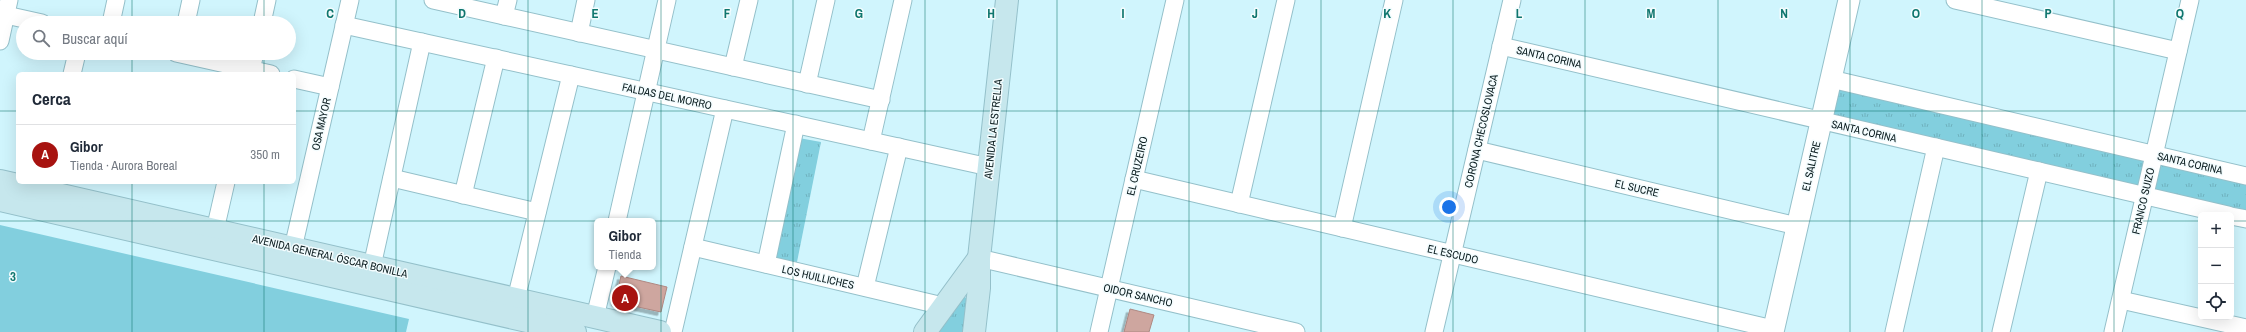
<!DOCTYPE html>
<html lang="es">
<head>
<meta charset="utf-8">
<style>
	body { margin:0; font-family:"Archivo Narrow",sans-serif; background:#f2f2f3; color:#1f2937 }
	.controls { position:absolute; right:12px; bottom:12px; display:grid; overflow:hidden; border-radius:6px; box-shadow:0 4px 16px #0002 }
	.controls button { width:36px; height:36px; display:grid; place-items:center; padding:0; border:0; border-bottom:1px solid #e0e1e3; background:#fff; color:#1f2937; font:20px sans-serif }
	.you { position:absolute; left:1449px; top:207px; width:14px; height:14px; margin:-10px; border:3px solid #fff; border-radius:50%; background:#1a73e8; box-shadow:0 0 0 6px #1a73e833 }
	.badge { display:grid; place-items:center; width:26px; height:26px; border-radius:50%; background:#a71310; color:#fff; font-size:13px; font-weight:700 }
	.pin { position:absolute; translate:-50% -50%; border:2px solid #fff; box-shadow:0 1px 4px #0006 }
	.popup { position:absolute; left:594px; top:218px; width:62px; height:52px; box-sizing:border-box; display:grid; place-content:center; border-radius:6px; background:#fff; filter:drop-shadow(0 1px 3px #0005); font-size:13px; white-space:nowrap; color:#747a83 }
	.popup b { font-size:15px; color:#1f2937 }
	.popup::after { content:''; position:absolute; left:50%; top:100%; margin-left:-8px; border:8px solid transparent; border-top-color:#fff }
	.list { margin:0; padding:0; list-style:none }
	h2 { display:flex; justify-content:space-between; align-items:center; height:52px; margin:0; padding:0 16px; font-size:17px }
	h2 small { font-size:13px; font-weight:400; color:#747a83 }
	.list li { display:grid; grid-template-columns:26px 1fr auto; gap:12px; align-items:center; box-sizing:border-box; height:60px; padding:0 16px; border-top:1px solid #e0e1e3 }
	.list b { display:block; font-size:15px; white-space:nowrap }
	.list p { margin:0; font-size:13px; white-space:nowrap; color:#747a83 }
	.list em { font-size:13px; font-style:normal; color:#747a83 }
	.icon { flex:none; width:22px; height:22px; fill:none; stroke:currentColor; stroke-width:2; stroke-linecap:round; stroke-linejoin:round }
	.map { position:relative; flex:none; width:2246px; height:332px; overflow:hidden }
	.search { position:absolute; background:#fff; box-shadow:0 4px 16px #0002; left:16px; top:16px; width:280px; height:44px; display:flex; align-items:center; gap:10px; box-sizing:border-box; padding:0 14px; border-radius:22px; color:#747a83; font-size:15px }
	.panel { position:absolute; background:#fff; box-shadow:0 4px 16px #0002; left:16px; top:72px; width:280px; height:112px; border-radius:6px }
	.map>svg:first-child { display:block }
	.grass { fill:url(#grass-tufts) }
	.pitch { fill:#82cfde }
	.building { fill:#cea69f; stroke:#af8882; filter:url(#shadow) }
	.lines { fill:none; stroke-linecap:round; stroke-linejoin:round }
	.minor-casing { stroke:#94c0ca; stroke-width:19 }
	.tertiary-casing { stroke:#94c0ca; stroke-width:23 }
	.secondary-casing { stroke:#94c0ca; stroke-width:24 }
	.minor { stroke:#fff; stroke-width:17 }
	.tertiary { stroke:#fff; stroke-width:21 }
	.secondary { stroke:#c6e7ed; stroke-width:22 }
	.grid { fill:none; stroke:#0f766e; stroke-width:1; stroke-opacity:0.55 }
	.labels { text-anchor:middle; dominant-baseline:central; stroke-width:3; stroke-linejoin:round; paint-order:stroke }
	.street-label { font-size:11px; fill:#091b1e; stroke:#f3fcfe }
	.grid-label { font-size:13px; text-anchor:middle; font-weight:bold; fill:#0f766e; stroke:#f3fcfe; stroke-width:3; stroke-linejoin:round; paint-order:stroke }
</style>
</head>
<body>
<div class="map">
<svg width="2246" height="332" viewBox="0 0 2246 332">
	<defs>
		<pattern id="grass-tufts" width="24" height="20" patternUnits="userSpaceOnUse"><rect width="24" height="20" fill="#82cfde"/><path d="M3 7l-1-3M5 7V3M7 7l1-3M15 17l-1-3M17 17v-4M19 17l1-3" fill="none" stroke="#6fb1be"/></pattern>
		<filter id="shadow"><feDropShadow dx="-3.5" dy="3.5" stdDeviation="0" flood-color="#0004"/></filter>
	</defs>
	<rect width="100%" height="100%" fill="#d0f5fd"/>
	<g class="grass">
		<path d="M1835 86 2246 183V213L1828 115Z"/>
		<path d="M799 138 821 142 797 262 775 258Z"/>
		<path d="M961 297 970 298 967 332H936Z"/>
	</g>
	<path class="pitch" d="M0 225 409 319 406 332H0Z"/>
	<g class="building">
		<path d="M621 276 667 287 661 312 615 302Z"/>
		<path d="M1130 309 1154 315 1149 332H1124Z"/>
	</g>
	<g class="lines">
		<defs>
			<g id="minor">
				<path d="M433 0 881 100"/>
				<path d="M1955 0 2178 51"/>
				<path d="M6 15 42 23"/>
				<path d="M504 16 508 0"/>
				<path d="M111 23 116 0"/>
				<path d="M186 23 191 0"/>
				<path d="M262 23 267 0"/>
				<path d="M344 25 989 167"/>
				<path d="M579 33 586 0"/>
				<path d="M0 41 9 0"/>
				<path d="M1501 46 2228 215"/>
				<path d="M176 53 271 74"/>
				<path d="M733 67 749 0"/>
				<path d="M72 74 77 53"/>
				<path d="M250 74 255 53"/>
				<path d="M294 79 330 87"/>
				<path d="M1831 79 2246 176"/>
				<path d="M807 84 826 0"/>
				<path d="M871 141 903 0"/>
				<path d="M1477 150 1797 226"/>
				<path d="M392 178 537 212"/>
				<path d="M1134 179 1773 329"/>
				<path d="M463 195 496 58"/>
				<path d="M1239 204 1286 0"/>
				<path d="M2231 216 2246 219"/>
				<path d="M617 221 667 0"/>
				<path d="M1342 228 1394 0"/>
				<path d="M215 230 226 182"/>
				<path d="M693 247 943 306"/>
				<path d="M293 248 350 0"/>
				<path d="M979 258 1296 332"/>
				<path d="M766 264 796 124"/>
				<path d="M372 266 422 42"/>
				<path d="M865 287 899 147"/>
				<path d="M516 299 571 75"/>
				<path d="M2121 300 2246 328"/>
				<path d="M595 317 607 267"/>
				<path d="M673 332 725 109"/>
				<path d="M1099 332 1175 0"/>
				<path d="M1434 332 1512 0"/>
				<path d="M1894 332 1936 147"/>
				<path d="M2001 332 2039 171"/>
				<path d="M2113 332 2190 0"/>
			</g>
			<path id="tertiary" d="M1773 332 1849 0"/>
			<g id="secondary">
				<path d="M0 181 660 332"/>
				<path d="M0 200 575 332"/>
				<path d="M925 332 979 258"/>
				<path d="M974 332 979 288V258L1007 0"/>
			</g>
		</defs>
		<use href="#minor" class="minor-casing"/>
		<use href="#tertiary" class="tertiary-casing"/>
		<use href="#secondary" class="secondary-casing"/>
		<use href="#minor" class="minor"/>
		<use href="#tertiary" class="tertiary"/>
		<use href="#secondary" class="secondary"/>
	</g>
	<path class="grid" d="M132 0V23M264 0V23M396 0V332M528 0V332M661 0V332M793 0V332M925 0V332M1057 0V332M1189 0V332M1321 0V332M1453 0V332M1585 0V332M1718 0V332M1850 0V332M1982 0V332M2114 0V332M132 53V74M264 53V74M0 111H18M294 111H2246M132 182V332M264 182V332M0 221H2201M2231 221H2246"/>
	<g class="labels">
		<g class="street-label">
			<text transform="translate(1549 57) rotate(13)">SANTA CORINA</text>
			<text transform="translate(667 96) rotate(12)">FALDAS DEL MORRO</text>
			<text transform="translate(321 124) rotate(-77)">OSA MAYOR</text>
			<text transform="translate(993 129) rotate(-84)">AVENIDA LA ESTRELLA</text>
			<text transform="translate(1481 131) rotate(-77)">CORONA CHECOSLOVACA</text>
			<text transform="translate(1864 131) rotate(13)">SANTA CORINA</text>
			<text transform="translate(2190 163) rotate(13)">SANTA CORINA</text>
			<text transform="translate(1137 166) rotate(-77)">EL CRUZEIRO</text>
			<text transform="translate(1811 166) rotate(-77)">EL SALITRE</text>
			<text transform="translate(1637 188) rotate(13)">EL SUCRE</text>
			<text transform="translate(2143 201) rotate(-77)">FRANCO SUIZO</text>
			<text transform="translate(1453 254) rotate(13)">EL ESCUDO</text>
			<text transform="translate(330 256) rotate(13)">AVENIDA GENERAL ÓSCAR BONILLA</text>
			<text transform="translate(818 277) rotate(13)">LOS HUILLICHES</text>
			<text transform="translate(1138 295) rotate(13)">OIDOR SANCHO</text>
		</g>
	</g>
	<g class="grid-label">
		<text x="330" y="18">C</text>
		<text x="462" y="18">D</text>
		<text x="595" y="18">E</text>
		<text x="727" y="18">F</text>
		<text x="859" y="18">G</text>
		<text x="991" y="18">H</text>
		<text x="1123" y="18">I</text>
		<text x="1255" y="18">J</text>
		<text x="1387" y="18">K</text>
		<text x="1519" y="18">L</text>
		<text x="1651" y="18">M</text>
		<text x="1784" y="18">N</text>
		<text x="1916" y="18">O</text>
		<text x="2048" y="18">P</text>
		<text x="2180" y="18">Q</text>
		<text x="13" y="281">3</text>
	</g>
</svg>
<div class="controls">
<button>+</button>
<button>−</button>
<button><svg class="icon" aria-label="locate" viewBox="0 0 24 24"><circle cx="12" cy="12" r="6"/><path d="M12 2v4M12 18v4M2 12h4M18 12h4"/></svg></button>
</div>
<div class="you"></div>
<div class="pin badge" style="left:625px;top:298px">A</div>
<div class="popup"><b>Gibor</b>Tienda</div>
<div class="search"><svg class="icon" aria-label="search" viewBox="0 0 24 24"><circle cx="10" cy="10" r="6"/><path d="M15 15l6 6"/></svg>Buscar aquí</div>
<section class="panel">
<h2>Cerca<small></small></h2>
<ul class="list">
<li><span class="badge">A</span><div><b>Gibor</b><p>Tienda · Aurora Boreal</p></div><em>350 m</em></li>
</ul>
</section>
</div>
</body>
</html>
